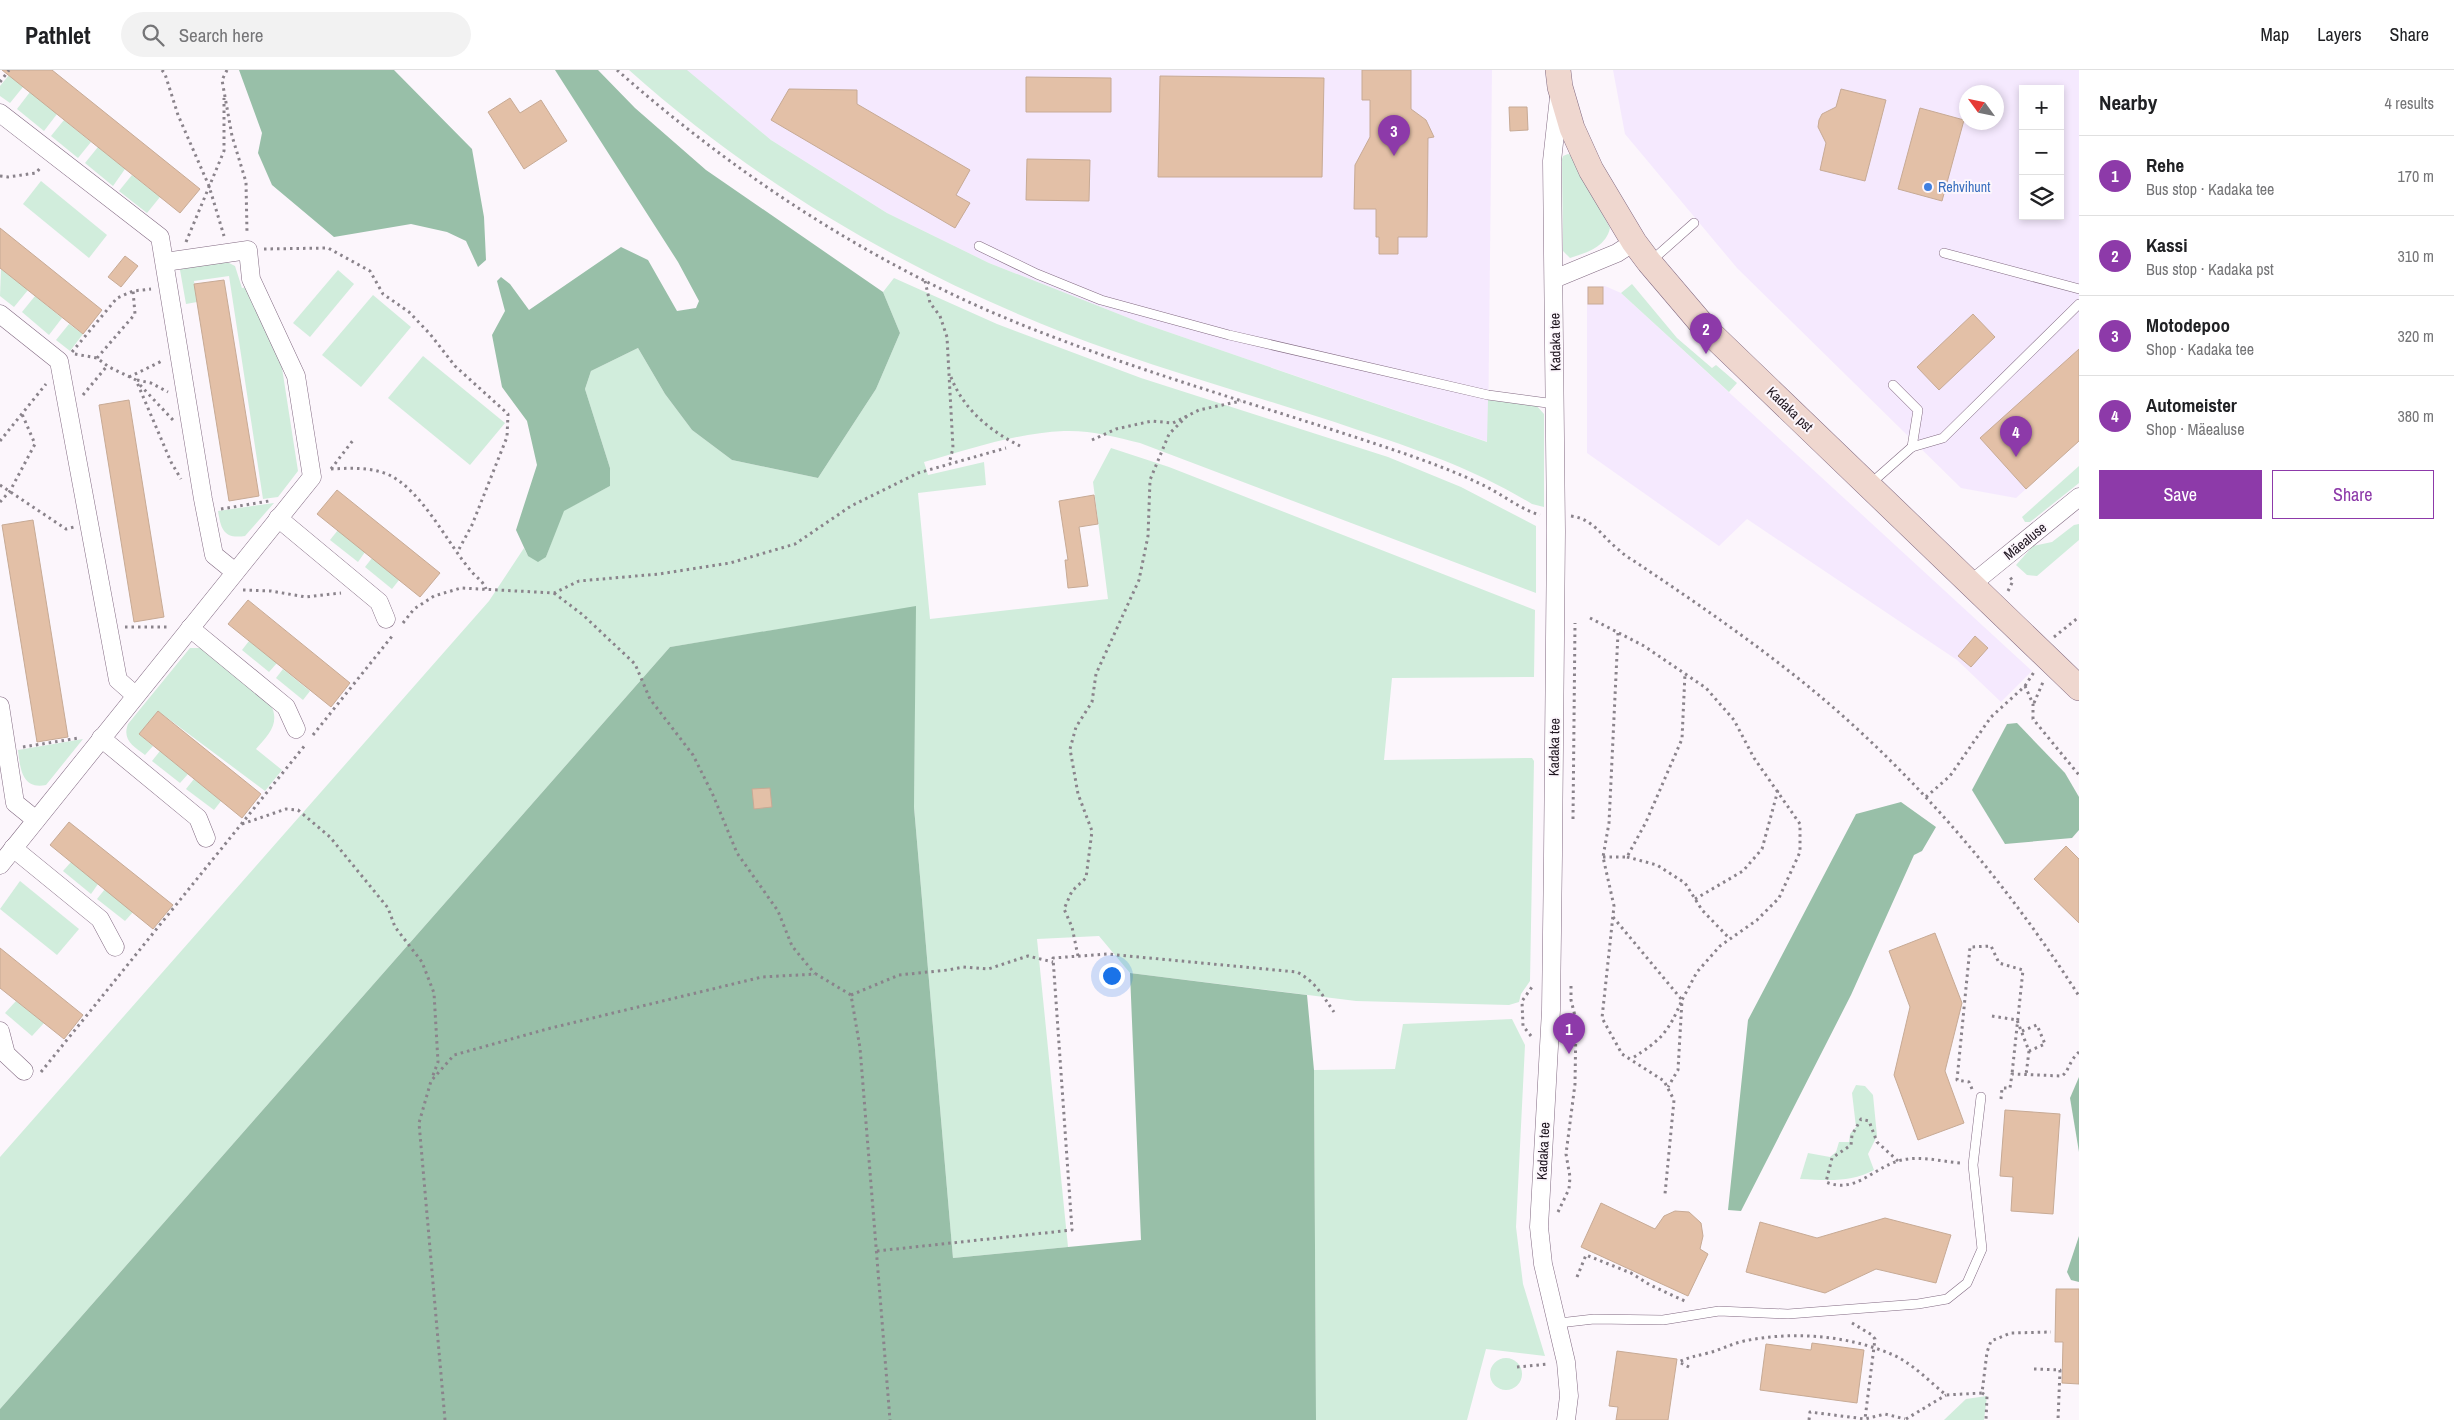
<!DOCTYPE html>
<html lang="en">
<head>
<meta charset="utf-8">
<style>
	body { margin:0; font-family:"Archivo Narrow",sans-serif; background:#f2f2f2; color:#202124 }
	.controls { position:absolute; right:15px; top:15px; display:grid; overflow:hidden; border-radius:0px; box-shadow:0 2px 8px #0003 }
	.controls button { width:45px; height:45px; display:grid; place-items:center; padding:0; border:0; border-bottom:1px solid #e0e0e0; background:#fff; color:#202124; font:25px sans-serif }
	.compass { position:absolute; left:1959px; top:15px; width:45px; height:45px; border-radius:50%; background:#fff; box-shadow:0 2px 8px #0003; rotate:303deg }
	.you { position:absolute; left:1111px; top:905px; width:18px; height:18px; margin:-12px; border:4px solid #fff; border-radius:50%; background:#1a73e8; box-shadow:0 0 0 8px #1a73e833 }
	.badge { display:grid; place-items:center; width:32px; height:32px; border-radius:50%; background:#8d3aa9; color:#fff; font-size:16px; font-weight:700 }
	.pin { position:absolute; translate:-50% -41px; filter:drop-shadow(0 1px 2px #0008) }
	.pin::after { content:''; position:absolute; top:26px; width:18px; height:15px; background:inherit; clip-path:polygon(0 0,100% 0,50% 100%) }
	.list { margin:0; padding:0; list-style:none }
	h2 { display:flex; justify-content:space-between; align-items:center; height:65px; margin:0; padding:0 20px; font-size:21px }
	h2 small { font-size:16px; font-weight:400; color:#757577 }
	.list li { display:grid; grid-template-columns:32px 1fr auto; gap:15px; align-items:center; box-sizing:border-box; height:80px; padding:0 20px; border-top:1px solid #e0e0e0 }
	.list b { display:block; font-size:19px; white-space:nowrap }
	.list p { margin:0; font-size:16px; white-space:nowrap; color:#757577 }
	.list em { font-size:16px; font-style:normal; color:#757577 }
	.actions { display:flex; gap:10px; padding:15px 20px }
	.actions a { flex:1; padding:11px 0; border:1px solid #8d3aa9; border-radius:0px; text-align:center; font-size:18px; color:#8d3aa9 }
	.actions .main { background:#8d3aa9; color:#fff }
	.icon { flex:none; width:28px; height:28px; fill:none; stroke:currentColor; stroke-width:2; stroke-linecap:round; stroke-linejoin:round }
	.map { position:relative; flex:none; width:2079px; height:1350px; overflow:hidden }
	header { display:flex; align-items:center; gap:30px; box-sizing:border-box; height:70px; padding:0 25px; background:#fff; border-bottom:1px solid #e0e0e0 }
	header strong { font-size:24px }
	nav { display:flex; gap:28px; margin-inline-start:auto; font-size:18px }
	.search { width:350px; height:45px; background:#f2f2f2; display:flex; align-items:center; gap:12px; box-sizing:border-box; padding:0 18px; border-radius:28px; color:#757577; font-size:19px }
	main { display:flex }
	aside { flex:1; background:#fff }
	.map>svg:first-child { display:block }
	.industrial { fill:#f5e9fe; fill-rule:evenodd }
	.green { fill:#d1eddc }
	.forest { fill:#98bfa8 }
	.building { fill:#e3c0a7; stroke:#c7aa95 }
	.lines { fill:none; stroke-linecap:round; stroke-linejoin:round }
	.lane-casing { stroke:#826a82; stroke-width:10 }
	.street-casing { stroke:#826a82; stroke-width:19 }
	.secondary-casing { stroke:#826a82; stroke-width:26 }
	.path { stroke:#8a838b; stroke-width:3; stroke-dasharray:2.5 4; stroke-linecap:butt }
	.lane { stroke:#fff; stroke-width:9 }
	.street { stroke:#fff; stroke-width:18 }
	.secondary { stroke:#efd7cf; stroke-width:25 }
	.shop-dot { fill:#3f7fe0; stroke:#fcf6fc; stroke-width:2 }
	.labels { text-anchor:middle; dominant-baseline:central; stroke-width:4; stroke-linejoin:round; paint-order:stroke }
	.shop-label { font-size:14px; fill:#366cbe; stroke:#fcf6fc; text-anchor:start }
	.street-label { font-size:14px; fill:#1f1620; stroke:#fcf6fc }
</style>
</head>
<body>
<header>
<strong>Pathlet</strong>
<div class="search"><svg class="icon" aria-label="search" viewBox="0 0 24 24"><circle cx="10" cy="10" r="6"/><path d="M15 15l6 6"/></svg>Search here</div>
<nav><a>Map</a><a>Layers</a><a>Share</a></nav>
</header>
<main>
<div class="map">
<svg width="2079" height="1350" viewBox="0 0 2079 1350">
	<rect width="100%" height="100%" fill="#fcf6fc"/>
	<g class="industrial">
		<path d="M685 0H1492L1488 372 1139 252 989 193 887 143 771 70Z"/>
		<path d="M1613 0H2079V371L2016 428 1961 418 1737 198 1625 64ZM2023 19H2060V146H2023ZM1966 22H1996V52H1966Z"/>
		<path d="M1605 216 1621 223 2032 601 2001 632 1957 590 1747 449 1719 476 1587 383V217Z"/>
	</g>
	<g class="green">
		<path d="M629 0H687L771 70 887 143 989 193 1139 252 1487 372 1488 330 1536 335 1544 344V437L1532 434C1474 399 1419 380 1355 359 1275 332 1193 309 1113 281 935 218 770 126 629 0Z"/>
		<path d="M9 5 23 17 10 33 0 26V16Z"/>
		<path d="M30 22 57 44 44 61 17 39Z"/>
		<path d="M64 50 91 72 78 88 51 66Z"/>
		<path d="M98 77 125 99 113 116 85 93Z"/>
		<path d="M1568 84 1571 85 1610 158C1606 177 1586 183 1570 188L1563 181 1562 89 1563 86Z"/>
		<path d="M132 105 160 127 147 143 119 121Z"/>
		<path d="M41 111 107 165 89 188 23 134Z"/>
		<path d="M223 190 235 196 242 218 250 217 280 285 298 401 278 427 263 429 229 206 194 211 197 232 186 234 180 200 187 195Z"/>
		<path d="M1 199 28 220 14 237 0 226Z"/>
		<path d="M338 200 354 214 310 267 293 253Z"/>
		<path d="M894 208 997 254 1141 308 1388 387 1461 417 1536 456V523L1140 373C1116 367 1090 360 1064 361 1016 363 970 379 924 392L928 405 984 392 986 415 918 423 930 549 1108 529 1093 412 1111 378 1169 397 1535 540 1534 607 1392 608 1384 690 1532 688 1534 691 1530 911 1521 924 1519 932 1509 935 1356 931 1130 903 1099 866 1037 869 1068 1177 953 1188 914 737 915 537 670 577 0 1339V1087L489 531 524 478 528 486 546 487 563 441 610 416V398L585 319 591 301 638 278 665 324 692 360 732 390 818 408 876 319 900 263 883 222Z"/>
		<path d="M1632 214 1677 268 1712 298 1716 295 1737 313 1729 322 1621 223Z"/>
		<path d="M373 225 411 257 361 317 322 285Z"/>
		<path d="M35 226 62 248 49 265 22 242Z"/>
		<path d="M69 254 83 264 70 281 56 270Z"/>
		<path d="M423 286 505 353 470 395 388 328Z"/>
		<path d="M2079 396V413L2030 452H2025L2022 447Z"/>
		<path d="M274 433 245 466C224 469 221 460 218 441Z"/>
		<path d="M2079 454V470L2037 506 2027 505 2016 495 2033 476 2052 472 2074 455Z"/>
		<path d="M338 460 365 482 358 492 330 470Z"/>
		<path d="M372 488 399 510 392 519 365 497Z"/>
		<path d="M249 571 277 593 269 602 242 580Z"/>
		<path d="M190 578H201L270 633C281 653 269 664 256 679L282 700 265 721 158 641 139 664 153 676 145 685C133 676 122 670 128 654Z"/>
		<path d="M283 599 310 621 303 630 276 608Z"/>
		<path d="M83 669 46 715C22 720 20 698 18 680Z"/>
		<path d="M160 681 188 704 180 713 152 691Z"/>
		<path d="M194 709 221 731 214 740 186 719Z"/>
		<path d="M71 792 98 814 91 824 63 801Z"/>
		<path d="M20 811 79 859 57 885 0 839Z"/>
		<path d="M105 819 133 842 125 851 97 829Z"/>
		<path d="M16 931 44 953 32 966 5 943Z"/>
		<path d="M1512 949 1525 975 1516 1157 1523 1214 1545 1286 1486 1279 1467 1350H1316L1314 1000 1395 999 1403 954Z"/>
		<path d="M1856 1015 1865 1016 1873 1025 1877 1066 1868 1084 1874 1100C1850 1113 1827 1110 1800 1109L1808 1083 1830 1087 1836 1082 1839 1072H1849L1850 1064 1856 1057 1852 1023Z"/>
		<circle cx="1506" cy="1304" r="16"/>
		<path d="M1987 1326 1984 1350H1944L1966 1329Z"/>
	</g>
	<g class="forest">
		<path d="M239 0H394L472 79 484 147 486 190 478 197 466 171 447 162 411 154 334 167 272 115 258 83 262 63Z"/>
		<path d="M555 0H598L635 38 706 100 883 222 900 263 876 319 818 408 732 390 692 360 665 324 638 278 591 301 585 319 610 398V416L564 441 546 487 538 492 528 486 516 460 537 395 527 351 502 317 492 265 505 241 497 211 501 207 510 214 529 240 621 177 648 190 677 241 696 238 699 231 678 192Z"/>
		<path d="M916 536 914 737 953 1188 1141 1170 1130 903 1307 925 1314 1000 1316 1350H0V1339L670 577Z"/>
		<path d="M2017 653 2065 703 2079 727V760L2072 768 2005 774 1972 720 2007 654Z"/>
		<path d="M1901 732 1936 757 1922 781 1914 785 1851 925 1741 1141 1728 1140 1748 950 1856 744Z"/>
		<path d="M2079 1007V1082L2070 1028Z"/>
		<path d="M2079 1166V1212L2071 1210 2067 1202Z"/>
	</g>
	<g class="building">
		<path d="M2 0H52L200 119 180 143Z"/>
		<path d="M1362 0H1411V39L1426 50 1434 67 1428 68 1427 167H1398V184H1379V167H1376V139H1354L1355 95 1370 67V30H1362Z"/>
		<path d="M1160 6 1324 8 1322 107H1158Z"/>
		<path d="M1026 7 1111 8V42H1026Z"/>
		<path d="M789 19 857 20V34L970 100 956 125 970 133 955 158 771 50Z"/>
		<path d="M1841 19 1886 30 1865 111 1820 100 1826 73 1818 57 1819 50 1822 44 1836 37Z"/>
		<path d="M510 28 520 43 541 30 567 71 524 99 488 42Z"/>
		<path d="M1509 37H1527L1528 60 1510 61Z"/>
		<path d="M1920 38 1964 50 1942 131 1898 119Z"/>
		<path d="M1027 89 1090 90 1089 131 1026 130Z"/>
		<path d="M0 158 102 240 83 264 0 198Z"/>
		<path d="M125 186 138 196 121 217 108 207Z"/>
		<path d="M224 210 259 426 229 431 194 214Z"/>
		<rect x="1588" y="217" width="15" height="17"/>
		<path d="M1973 244 1995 267 1939 320 1917 297Z"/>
		<path d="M2079 279V371L2026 419 1980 368Z"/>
		<path d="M129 330 164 547 134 552 99 335Z"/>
		<path d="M337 420 440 503 420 527 317 444Z"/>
		<path d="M1094 425 1098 454 1079 457 1088 516 1068 518 1065 490H1068L1059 431Z"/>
		<path d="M33 450 68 667 37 672 2 455Z"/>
		<path d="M248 530 350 613 331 637 228 554Z"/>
		<path d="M1975 566 1988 578 1971 597 1958 586Z"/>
		<path d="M158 641 261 724 242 748 139 664Z"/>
		<path d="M770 718 772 737 754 739 752 719Z"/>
		<path d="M69 752 173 835 153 859 50 775Z"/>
		<path d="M2066 776 2079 789V853L2034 809Z"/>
		<path d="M1935 863 1962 933 1945 1001 1964 1053 1918 1070 1894 1005 1910 937 1889 881Z"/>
		<path d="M0 878 83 945 64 969 0 918Z"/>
		<path d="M2005 1040 2060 1044 2053 1144 2011 1141 2013 1107 2000 1106Z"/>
		<path d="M1601 1133 1655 1159 1664 1146 1675 1141 1689 1142 1701 1153 1703 1166 1700 1179 1708 1184 1688 1226 1581 1177Z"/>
		<path d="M1885 1148 1951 1165 1936 1213 1876 1199 1825 1223 1746 1202 1760 1152 1817 1168Z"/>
		<path d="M2056 1219H2079V1314L2062 1313 2063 1272H2055Z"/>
		<path d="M1812 1273 1864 1280 1857 1333 1760 1320 1766 1274 1811 1280Z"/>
		<path d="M1617 1281 1677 1289 1668 1350H1616L1618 1337 1609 1336Z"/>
	</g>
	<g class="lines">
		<defs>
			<g id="lane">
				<path d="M979 176 1037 204 1101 230 1229 265 1488 325 1555 334"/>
				<path d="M1944 183 2079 219"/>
				<path d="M1650 192 1694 153"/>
				<path d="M1893 315 1918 340 1912 377"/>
				<path d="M1869 415 1912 377 1943 368 2079 234"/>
				<path d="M1559 1253 1594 1249 1663 1250 1719 1241 1788 1244 1918 1234 1947 1229 1967 1213 1982 1179 1973 1095 1981 1027"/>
			</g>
			<g id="street">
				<path d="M1559 27 1552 91 1556 461 1553 785 1551 940 1539 1157 1543 1194 1566 1292 1569 1326 1566 1350"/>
				<path d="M0 43 160 167 203 429 214 485 235 502"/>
				<path d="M1554 209 1617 183 1634 172"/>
				<path d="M0 244 59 291 118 610 135 625"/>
				<path d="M278 448 379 532 386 549"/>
				<path d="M1972 514 2079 427"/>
				<path d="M190 558 286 637 296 659"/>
				<path d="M0 636 15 733 36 750"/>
				<path d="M101 668 198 748 206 768"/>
				<path d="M13 778 100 849 115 877"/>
				<path d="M0 795 312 407 296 306 251 209 248 180 165 192"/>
				<path d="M0 961 6 984 24 1001"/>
			</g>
			<path id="secondary" d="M1558 0 1560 17 1572 58 1591 100 1634 172 1649 192 1706 259 2079 618"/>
		</defs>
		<use href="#lane" class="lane-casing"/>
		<use href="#street" class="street-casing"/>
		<use href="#secondary" class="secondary-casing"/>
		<g class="path">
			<path d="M162 0 165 4 178 45 209 116 224 166"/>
			<path d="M227 0 222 10 232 66 246 112 247 163"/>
			<path d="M617 0C745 113 889 205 1048 265 1160 308 1275 340 1388 378 1421 389 1454 401 1485 416 1503 425 1520 439 1540 445"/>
			<path d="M0 12 9 0"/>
			<path d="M0 106 8 107 36 103 41 97"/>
			<path d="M186 172 224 81V28"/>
			<path d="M264 179 328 178 370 201 383 224 409 242 430 264 455 296 508 344 507 367 472 455 458 481"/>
			<path d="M925 211 930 233 940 246 947 267 953 378 949 394"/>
			<path d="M72 282 117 228 133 221 151 219"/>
			<path d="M75 284 97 288 109 297 136 310 171 392 181 409"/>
			<path d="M97 288 135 244 133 221"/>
			<path d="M129 307 164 290"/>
			<path d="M951 307C963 339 990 361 1020 376"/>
			<path d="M137 310 151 313 168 322"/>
			<path d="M140 315 173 350"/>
			<path d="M83 325 107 296"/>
			<path d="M1092 370 1116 359 1152 351 1173 353 1199 340 1241 331"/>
			<path d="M0 371 46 314"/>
			<path d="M331 399C350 398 369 397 387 404 422 419 448 475 472 502 477 508 483 511 486 519"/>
			<path d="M331 399 354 369"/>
			<path d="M0 415 66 459 74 457"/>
			<path d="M0 432 10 421 35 374 22 344"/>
			<path d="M221 439 269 431"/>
			<path d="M1571 446C1594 449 1602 467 1619 480 1625 486 1633 490 1640 495 1707 540 1774 586 1835 639 1930 722 2011 820 2079 926"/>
			<path d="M243 520 271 521 306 527 341 523"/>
			<path d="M2008 521 2013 511 2009 506"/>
			<path d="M554 523 583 545 635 594 650 629 693 685 713 725 737 783 778 841 792 876 815 904"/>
			<path d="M1590 548 1644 576 1706 618 1734 650 1754 688 1800 754V782L1779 828 1757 850 1720 876 1697 902 1682 930 1678 1000 1668 1017"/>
			<path d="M403 553 414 539 434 526 461 518 554 523 579 511 659 504 730 493 795 474 851 436 918 403 1006 378"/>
			<path d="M125 557H168"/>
			<path d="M1618 563 1609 753 1603 787 1614 836 1602 948 1622 984 1664 1011 1674 1030 1665 1124"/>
			<path d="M2054 567 2079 547"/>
			<path d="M2025 616 2034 602"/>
			<path d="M2034 633 2043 612"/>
			<path d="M313 665 393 565"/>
			<path d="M23 677 79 668"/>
			<path d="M1926 727 1950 706 1991 647 2025 616 2033 634V649L2079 705"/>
			<path d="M1573 749 1575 553"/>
			<path d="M242 754 286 739 298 740 330 767 388 838 395 857 422 892 434 923 438 992 432 1008"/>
			<path d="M1603 787H1627L1646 752 1682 669 1685 603"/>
			<path d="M1627 787 1657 795 1685 813 1702 840 1730 869"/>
			<path d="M1695 829 1743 801 1762 779 1778 720"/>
			<path d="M1613 847 1682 930C1668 963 1661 970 1631 989"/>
			<path d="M1078 886 1072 857 1064 839 1072 821 1086 808 1092 761 1078 724 1070 679 1076 657 1092 632 1096 604 1139 510 1148 466 1150 410 1169 364 1188 345"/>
			<path d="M851 925 899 905 948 900 963 897 988 899 1028 886 1053 892"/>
			<path d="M1992 946 2017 950 2029 981 2026 1005"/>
			<path d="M2022 961 2037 955 2045 974 2029 981"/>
			<path d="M1531 966 1523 956 1522 931 1532 917"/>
			<path d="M41 1002 306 674"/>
			<path d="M1972 1019 1969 1012 1957 1010 1970 877 1991 876 1999 893 2023 900 2012 1004"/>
			<path d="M2001 1029 2002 1018H2010L2012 1004 2062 1006C2069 1001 2069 991 2079 982"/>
			<path d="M1898 1091 1877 1072 1869 1051 1861 1049 1852 1065 1851 1075 1832 1088 1826 1112C1855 1124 1872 1099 1898 1091 1919 1085 1938 1091 1960 1093"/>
			<path d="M1558 1142 1569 1119 1570 1107 1566 1084 1575 1014 1576 950 1571 930V915"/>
			<path d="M877 1181 1072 1160 1053 888 1107 884 1297 902C1316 912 1322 925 1334 942"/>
			<path d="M1577 1207 1586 1185 1631 1203 1650 1215 1687 1232"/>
			<path d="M1852 1253 1872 1265 1875 1269 1865 1349"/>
			<path d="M1517 1297 1549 1294"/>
			<path d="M1689 1297 1679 1292C1688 1287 1697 1286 1708 1283 1720 1280 1731 1274 1744 1271 1792 1261 1846 1265 1891 1284 1911 1292 1929 1311 1946 1325L1982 1323 1987 1282 1991 1271 2011 1263 2051 1262"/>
			<path d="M2034 1299 2060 1300 2058 1350"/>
			<path d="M1982 1323 1987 1326 1986 1350"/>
			<path d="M1906 1349 1946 1325"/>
			<path d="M445 1350 419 1053 431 1011 454 985 547 959 762 907 816 904 851 925 860 978 890 1350"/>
			<path d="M1809 1350 1810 1342 1865 1349 1885 1344 1905 1349"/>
		</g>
		<use href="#lane" class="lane"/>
		<use href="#street" class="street"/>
		<use href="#secondary" class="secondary"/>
	</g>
	<circle class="shop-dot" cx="1928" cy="117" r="5"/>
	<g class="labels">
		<g class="shop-label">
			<text x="1938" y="117">Rehvihunt</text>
		</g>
		<g class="street-label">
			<text transform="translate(1555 272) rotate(-91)">Kadaka tee</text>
			<text transform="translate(1790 339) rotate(44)">Kadaka pst</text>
			<text transform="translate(2025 471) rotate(-39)">Mäealuse</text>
			<text transform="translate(1554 677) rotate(-89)">Kadaka tee</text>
			<text transform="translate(1543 1081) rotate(-87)">Kadaka tee</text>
		</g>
	</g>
</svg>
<div class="controls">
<button>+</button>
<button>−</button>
<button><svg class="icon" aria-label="layers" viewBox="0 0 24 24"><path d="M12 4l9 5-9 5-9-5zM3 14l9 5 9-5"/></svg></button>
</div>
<svg class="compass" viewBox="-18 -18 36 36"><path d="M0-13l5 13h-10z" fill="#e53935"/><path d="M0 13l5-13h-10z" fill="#757577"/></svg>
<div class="you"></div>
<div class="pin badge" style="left:1569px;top:984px">1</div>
<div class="pin badge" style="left:1706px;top:284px">2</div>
<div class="pin badge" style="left:1394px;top:86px">3</div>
<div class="pin badge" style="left:2016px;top:387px">4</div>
</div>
<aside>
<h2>Nearby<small>4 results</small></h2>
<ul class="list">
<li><span class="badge">1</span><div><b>Rehe</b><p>Bus stop · Kadaka tee</p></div><em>170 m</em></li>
<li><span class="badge">2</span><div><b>Kassi</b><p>Bus stop · Kadaka pst</p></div><em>310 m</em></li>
<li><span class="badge">3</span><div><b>Motodepoo</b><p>Shop · Kadaka tee</p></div><em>320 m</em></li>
<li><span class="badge">4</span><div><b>Automeister</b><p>Shop · Mäealuse</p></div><em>380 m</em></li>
</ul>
<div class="actions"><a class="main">Save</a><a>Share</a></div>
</aside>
</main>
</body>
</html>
